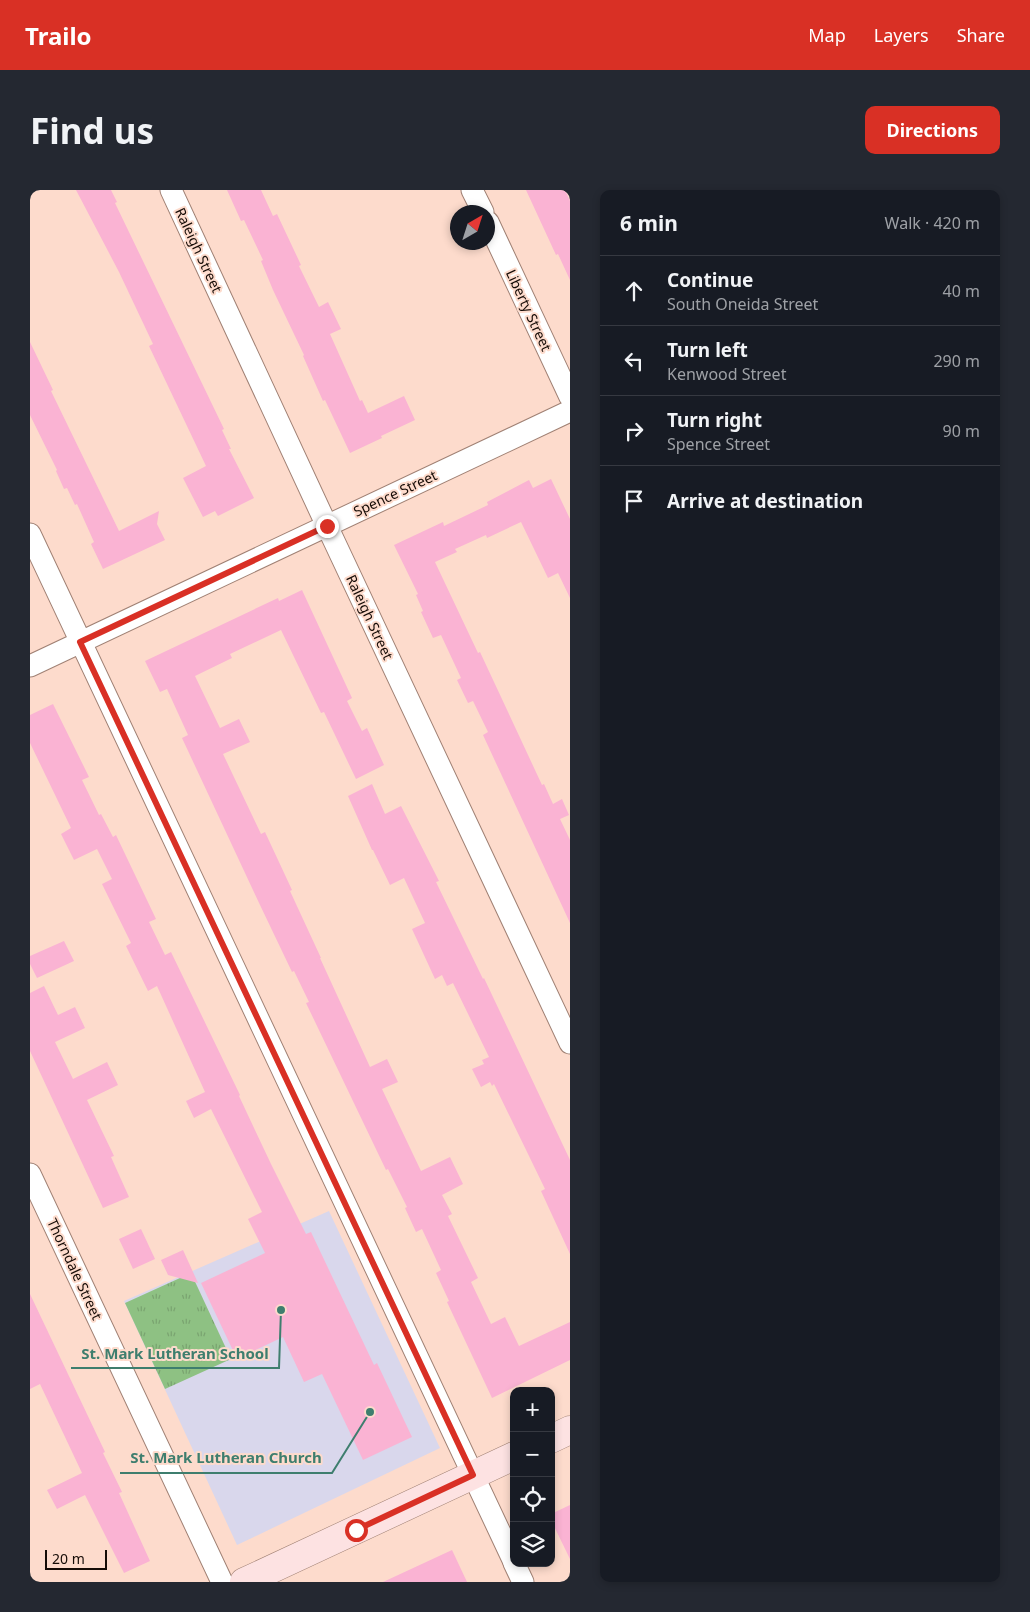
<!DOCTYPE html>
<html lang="en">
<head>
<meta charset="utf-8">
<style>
	body { margin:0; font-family:"Noto Sans",sans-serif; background:#242831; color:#f1f3f6 }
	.controls { position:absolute; right:15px; bottom:15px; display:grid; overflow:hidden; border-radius:10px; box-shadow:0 2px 8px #0003 }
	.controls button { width:45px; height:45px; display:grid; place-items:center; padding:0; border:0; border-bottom:1px solid #363941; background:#171b24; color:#f1f3f6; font:25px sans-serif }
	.compass { position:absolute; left:420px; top:15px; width:45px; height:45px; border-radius:50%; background:#171b24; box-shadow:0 2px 8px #0003; rotate:39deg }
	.scale { position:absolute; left:15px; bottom:12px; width:62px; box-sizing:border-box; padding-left:5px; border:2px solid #150b06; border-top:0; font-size:14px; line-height:18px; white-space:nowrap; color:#150b06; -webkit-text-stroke:4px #fddbcc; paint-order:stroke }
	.stop { position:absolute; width:15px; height:15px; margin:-11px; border:4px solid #d93025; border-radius:50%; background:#fff }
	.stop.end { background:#d93025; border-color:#fff; box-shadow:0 1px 5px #0008 }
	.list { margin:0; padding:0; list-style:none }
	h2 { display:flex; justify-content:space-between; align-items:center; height:65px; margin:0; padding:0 20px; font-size:21px }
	h2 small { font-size:16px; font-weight:400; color:#9ea1a6 }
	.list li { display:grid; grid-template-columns:32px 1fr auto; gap:15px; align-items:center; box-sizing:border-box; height:70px; padding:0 20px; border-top:1px solid #363941 }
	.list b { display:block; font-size:19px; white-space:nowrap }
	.list p { margin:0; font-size:16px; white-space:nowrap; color:#9ea1a6 }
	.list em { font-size:16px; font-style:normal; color:#9ea1a6 }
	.icon { flex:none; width:28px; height:28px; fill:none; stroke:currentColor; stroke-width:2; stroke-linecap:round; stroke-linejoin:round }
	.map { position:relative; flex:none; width:540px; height:1392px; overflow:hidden; border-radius:10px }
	header { display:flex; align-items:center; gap:30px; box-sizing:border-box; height:70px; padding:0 25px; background:#d93025; color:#fff }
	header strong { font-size:24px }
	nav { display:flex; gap:28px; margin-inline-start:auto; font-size:18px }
	.intro { display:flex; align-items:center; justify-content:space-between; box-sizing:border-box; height:120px; padding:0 30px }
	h1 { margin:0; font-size:35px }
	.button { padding:12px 22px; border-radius:10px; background:#d93025; color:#fff; font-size:18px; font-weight:700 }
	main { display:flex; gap:30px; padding:0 30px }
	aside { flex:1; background:#171b24; border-radius:10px; box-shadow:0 2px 8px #0003 }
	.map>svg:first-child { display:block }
	.education { fill:#d9d7ec }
	.park { fill:url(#park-tufts) }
	.building { fill:#fab3d3 }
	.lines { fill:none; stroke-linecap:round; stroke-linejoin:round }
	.street-casing { stroke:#a08174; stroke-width:23 }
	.secondary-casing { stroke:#a08174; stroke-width:29 }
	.street { stroke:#fff; stroke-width:21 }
	.secondary { stroke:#fde2e2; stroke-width:28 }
	.route { stroke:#d93025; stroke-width:6 }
	.labels { text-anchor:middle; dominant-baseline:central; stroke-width:4; stroke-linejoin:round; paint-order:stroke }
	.street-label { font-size:14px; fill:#150b06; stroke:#fddbcc }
	.leader { fill:none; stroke:#3e7e6e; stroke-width:2 }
	.callout-dot { fill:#3e7e6e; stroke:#fddbcc; stroke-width:2 }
	.callout-label { font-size:15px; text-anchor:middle; font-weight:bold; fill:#3e7e6e; stroke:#fddbcc; stroke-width:4; stroke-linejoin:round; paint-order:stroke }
</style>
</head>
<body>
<header>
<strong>Trailo</strong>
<nav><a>Map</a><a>Layers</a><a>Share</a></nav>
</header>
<div class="intro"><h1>Find us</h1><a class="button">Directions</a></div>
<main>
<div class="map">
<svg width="540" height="1392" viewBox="0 0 540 1392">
	<defs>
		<pattern id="park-tufts" width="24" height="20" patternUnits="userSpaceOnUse" patternTransform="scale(1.25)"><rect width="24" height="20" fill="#8ec183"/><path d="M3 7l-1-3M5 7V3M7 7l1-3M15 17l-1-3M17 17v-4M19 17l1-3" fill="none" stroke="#7aa470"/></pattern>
	</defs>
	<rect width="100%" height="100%" fill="#fddbcc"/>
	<path class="education" d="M299 1021 410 1258 207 1355 94 1111Z"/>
	<path class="park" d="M161 1083 201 1169 135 1199 95 1113Z"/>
	<g class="building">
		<path d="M46 0H81L87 12 85 13 194 239 192 240 201 259H199L224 308 188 326 185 321 173 327 153 288 176 276 119 156 123 154 89 82Z"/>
		<path d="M197 0H231L243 26 247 24 271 75 269 76 289 117 298 112 311 139 300 144 330 211 332 210 338 223 374 206 385 230 351 246 352 248 320 263 295 210 293 211 273 166 274 165 243 100 231 71 233 70 214 30 211 31Z"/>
		<path d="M496 0H535L540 11V90L528 64 526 65Z"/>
		<path d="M0 152 23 200 21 201 89 341 129 321 127 334 135 350 73 379 61 354 64 352 47 314 45 315 37 298 34 299 26 281 27 280 0 225Z"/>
		<path d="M521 289 540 329V408L528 383 518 388 491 332 457 348 456 345 425 359 427 362 405 372 448 463 450 462 512 595 514 594 523 614 532 609 539 625 530 629 540 650V733L453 545 458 542 443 511 438 513 427 490 431 488 411 445 403 448 391 422 393 421 386 405 388 404 364 355 413 332 414 336 458 315 457 312 499 290 503 298Z"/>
		<path d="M272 400 322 508 317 511 332 541 337 538 354 575 326 589 294 522 291 523 251 440 200 464 202 468 165 486 190 538 209 529 220 552 193 564 231 644 235 642 262 700 260 701 291 768H290L340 877 357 869 368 892 352 899 391 981 420 967 433 994 412 1005 422 1024 418 1026 448 1088 441 1092 461 1134 475 1127 489 1156 540 1132V1170L462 1208 417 1112 419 1111 406 1083 411 1080 392 1039 386 1042 375 1018 377 1017 358 979 356 980 276 813 279 812 264 781 262 782 230 715 152 548 158 545 137 499 130 502 115 471 248 408 249 411Z"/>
		<path d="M23 514 59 587 52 590 69 625 71 624 83 647 86 645 126 729 119 732 135 765 141 762 210 905 209 906 241 974 276 1044 281 1042 344 1175 347 1173 382 1247 333 1270 292 1184 274 1192 253 1147 207 1169 171 1093 235 1063 218 1029 232 1022 181 919 164 928 156 911 175 902 127 796 118 801 96 756 101 753 72 694 82 689 67 659 44 670 31 644 41 638 0 553V525Z"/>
		<path d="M342 594 355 624 371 616 409 691 406 692 453 789 454 788 540 970V1064L511 1001 515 999 464 894 462 896 460 892 451 897 442 879 454 874 452 870 459 867 423 793 417 796 412 785 405 789 382 739 395 733 374 688 360 695 343 660H342L318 606Z"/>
		<path d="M34 751 44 771 7 788 0 774V766Z"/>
		<path d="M14 796 28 825 45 817 55 838 25 852 43 889 77 872 88 895 57 910 84 966 81 967 99 1007 73 1018 0 861V803Z"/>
		<path d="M111 1039 125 1069 103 1079 89 1049Z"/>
		<path d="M153 1060 168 1093 138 1085 131 1070Z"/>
		<path d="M0 1104 75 1262 73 1263 92 1302 89 1303 120 1371 94 1383 55 1305 27 1319 17 1300 52 1283 10 1194 0 1199Z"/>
		<path d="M540 1315V1369L521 1330V1324Z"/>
		<path d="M422 1360 437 1392H353Z"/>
	</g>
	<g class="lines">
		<defs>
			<g id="street">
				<path d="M141 0 297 336 540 853"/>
				<path d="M442 0 453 22"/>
				<path d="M458 32 540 207"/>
				<path d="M0 344 484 1372"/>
				<path d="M0 476 540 221"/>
				<path d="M0 984 192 1392"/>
				<path d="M484 1373 493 1392"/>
			</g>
			<g id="secondary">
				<path d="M521 1249 540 1240"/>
				<path d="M214 1392 484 1266"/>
			</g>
		</defs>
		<use href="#street" class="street-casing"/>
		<use href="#secondary" class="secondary-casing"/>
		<use href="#street" class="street"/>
		<use href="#secondary" class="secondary"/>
	</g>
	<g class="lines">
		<path class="route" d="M297 336 50 452 443 1285 326 1340"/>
	</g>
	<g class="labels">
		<g class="street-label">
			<text transform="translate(169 60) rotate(65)">Raleigh Street</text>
			<text transform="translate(499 120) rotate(65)">Liberty Street</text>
			<text transform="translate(365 303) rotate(-25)">Spence Street</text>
			<text transform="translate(340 427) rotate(65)">Raleigh Street</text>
			<text transform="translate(45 1079) rotate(65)">Thorndale Street</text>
		</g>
	</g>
	<path class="leader" d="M251 1120L249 1178H41M340 1222L302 1283H90"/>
	<g class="callout-dot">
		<circle cx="251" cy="1120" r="5"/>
		<circle cx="340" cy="1222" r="5"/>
	</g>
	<g class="callout-label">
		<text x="145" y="1169">St. Mark Lutheran School</text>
		<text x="196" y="1273">St. Mark Lutheran Church</text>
	</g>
</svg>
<div class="controls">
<button>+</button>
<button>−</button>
<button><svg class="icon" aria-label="locate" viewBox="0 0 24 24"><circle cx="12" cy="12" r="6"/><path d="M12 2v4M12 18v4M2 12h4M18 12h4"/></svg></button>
<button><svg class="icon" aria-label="layers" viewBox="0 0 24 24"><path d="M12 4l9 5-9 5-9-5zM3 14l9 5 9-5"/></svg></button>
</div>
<svg class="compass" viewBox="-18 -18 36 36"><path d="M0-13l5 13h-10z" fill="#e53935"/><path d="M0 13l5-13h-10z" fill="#9ea1a6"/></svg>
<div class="scale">20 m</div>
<div class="stop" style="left:326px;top:1340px"></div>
<div class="stop end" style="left:297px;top:336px"></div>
</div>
<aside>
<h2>6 min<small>Walk · 420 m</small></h2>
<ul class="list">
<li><svg class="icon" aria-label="ahead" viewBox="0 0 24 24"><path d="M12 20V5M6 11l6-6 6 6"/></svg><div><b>Continue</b><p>South Oneida Street</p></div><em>40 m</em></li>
<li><svg class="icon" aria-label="left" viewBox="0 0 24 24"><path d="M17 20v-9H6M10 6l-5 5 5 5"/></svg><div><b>Turn left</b><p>Kenwood Street</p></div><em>290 m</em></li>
<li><svg class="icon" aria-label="right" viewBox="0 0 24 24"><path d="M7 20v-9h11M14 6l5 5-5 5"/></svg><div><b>Turn right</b><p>Spence Street</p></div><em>90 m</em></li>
<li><svg class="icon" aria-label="arrive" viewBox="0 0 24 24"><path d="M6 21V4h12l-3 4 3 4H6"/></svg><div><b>Arrive at destination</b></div></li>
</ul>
</aside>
</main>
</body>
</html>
